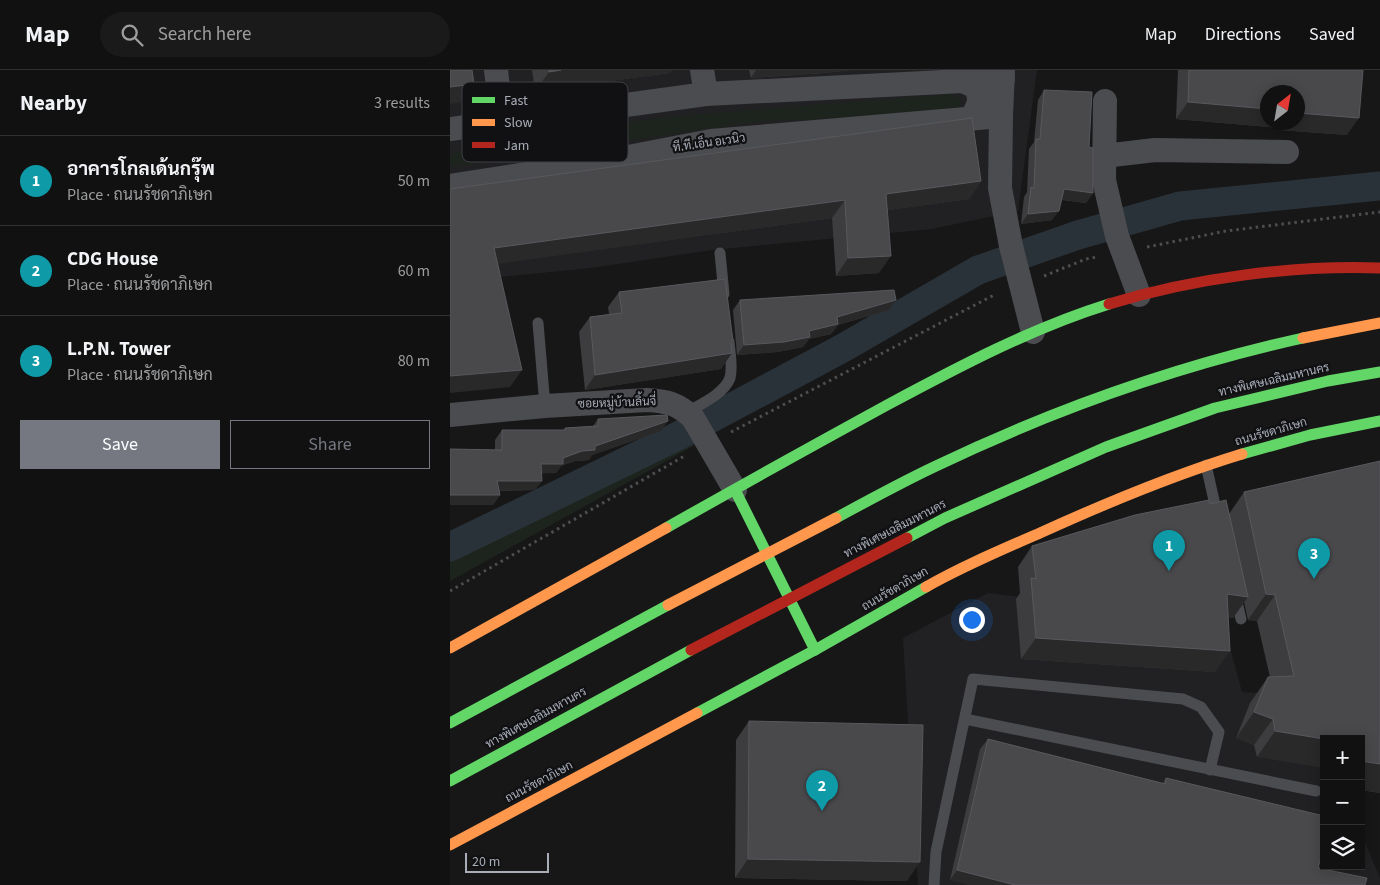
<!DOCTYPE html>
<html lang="en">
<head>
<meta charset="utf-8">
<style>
	body { margin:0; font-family:"Source Sans 3",Sarabun,sans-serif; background:#1a1a1a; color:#f1f3f6 }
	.controls { position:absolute; right:15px; bottom:15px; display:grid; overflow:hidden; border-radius:0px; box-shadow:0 2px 12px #0003 }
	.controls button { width:45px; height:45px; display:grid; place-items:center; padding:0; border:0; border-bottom:1px solid #303131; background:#111; color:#f1f3f6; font:25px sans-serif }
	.compass { position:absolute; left:810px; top:15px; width:45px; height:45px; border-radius:50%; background:#111; box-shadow:0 2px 12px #0003; rotate:31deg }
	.scale { position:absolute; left:15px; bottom:12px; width:84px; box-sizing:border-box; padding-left:5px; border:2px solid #a8adb8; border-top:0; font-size:14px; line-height:18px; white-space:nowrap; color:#a8adb8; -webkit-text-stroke:4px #111113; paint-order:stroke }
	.you { position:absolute; left:521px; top:549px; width:18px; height:18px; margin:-12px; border:4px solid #fff; border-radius:50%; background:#1a73e8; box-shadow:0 0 0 8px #1a73e833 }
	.badge { display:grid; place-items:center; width:32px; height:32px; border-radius:50%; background:#757880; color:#fff; font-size:16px; font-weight:700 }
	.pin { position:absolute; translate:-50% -41px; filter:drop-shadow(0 1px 2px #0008) }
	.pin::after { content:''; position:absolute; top:26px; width:18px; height:15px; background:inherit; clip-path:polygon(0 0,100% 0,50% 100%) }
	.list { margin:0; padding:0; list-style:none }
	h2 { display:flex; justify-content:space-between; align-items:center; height:65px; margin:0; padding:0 20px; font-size:21px }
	h2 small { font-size:16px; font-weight:400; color:#9c9d9f }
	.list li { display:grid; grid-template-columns:32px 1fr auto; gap:15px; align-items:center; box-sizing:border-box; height:90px; padding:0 20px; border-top:1px solid #303131 }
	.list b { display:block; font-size:19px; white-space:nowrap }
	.list p { margin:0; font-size:16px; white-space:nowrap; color:#9c9d9f }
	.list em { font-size:16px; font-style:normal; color:#9c9d9f }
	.actions { display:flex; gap:10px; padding:15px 20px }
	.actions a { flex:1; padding:11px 0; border:1px solid #757880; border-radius:0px; text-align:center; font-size:18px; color:#757880 }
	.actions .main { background:#757880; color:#fff }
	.icon { flex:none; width:28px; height:28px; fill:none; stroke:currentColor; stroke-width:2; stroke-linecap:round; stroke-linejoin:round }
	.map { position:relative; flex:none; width:930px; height:815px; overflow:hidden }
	header { display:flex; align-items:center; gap:30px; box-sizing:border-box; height:70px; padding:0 25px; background:#111; border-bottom:1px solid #303131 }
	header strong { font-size:24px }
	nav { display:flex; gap:28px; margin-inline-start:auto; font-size:18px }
	.search { width:350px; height:45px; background:#1a1a1a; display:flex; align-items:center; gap:12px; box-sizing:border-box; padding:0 18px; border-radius:28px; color:#9c9d9f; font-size:19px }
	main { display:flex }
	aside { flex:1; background:#111 }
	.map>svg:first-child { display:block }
	.built { fill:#212123 }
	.green { fill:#1d241e }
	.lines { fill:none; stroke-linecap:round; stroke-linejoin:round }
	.canal { stroke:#2a3239; stroke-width:29 }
	.path { stroke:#4d4e52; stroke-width:3; stroke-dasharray:2.5 4; stroke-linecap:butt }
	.lane { stroke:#4b4c50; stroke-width:11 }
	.street { stroke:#4b4c50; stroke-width:24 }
	.fast { stroke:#63d668; stroke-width:11 }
	.slow { stroke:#ff974d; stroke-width:11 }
	.jam { stroke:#b3261e; stroke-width:11 }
	.fast-bridge { stroke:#63d668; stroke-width:11 }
	.slow-bridge { stroke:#ff974d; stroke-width:11 }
	.jam-bridge { stroke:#b3261e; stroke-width:11 }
	.wall { fill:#3d3d3f; fill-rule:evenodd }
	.shaded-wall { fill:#29292a }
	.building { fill:#49494c; stroke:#58595d }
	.labels { text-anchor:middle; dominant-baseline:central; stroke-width:4.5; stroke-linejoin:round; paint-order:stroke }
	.street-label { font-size:12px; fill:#a8adb8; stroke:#111113 }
	.key { fill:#111113; stroke:#3e4045; stroke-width:1 }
	.key-label { font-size:14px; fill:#a8adb8 }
</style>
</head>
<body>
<header>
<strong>Map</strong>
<div class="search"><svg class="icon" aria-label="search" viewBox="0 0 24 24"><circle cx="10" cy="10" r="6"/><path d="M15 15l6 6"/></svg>Search here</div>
<nav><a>Map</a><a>Directions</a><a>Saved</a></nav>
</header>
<main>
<aside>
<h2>Nearby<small>3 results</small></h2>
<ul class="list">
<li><span class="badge" style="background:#0f9aa8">1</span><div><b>อาคารโกลเด้นกรุ๊พ</b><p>Place · ถนนรัชดาภิเษก</p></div><em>50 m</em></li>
<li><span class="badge" style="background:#0f9aa8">2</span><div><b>CDG House</b><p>Place · ถนนรัชดาภิเษก</p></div><em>60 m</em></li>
<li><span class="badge" style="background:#0f9aa8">3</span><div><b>L.P.N. Tower</b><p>Place · ถนนรัชดาภิเษก</p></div><em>80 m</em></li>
</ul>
<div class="actions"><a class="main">Save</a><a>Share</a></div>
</aside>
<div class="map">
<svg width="930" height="815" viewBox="0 0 930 815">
	<rect width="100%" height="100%" fill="#171717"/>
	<g class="built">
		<path d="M0 0H587L568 141 482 159 262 180 141 198 0 212Z"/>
		<path d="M538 523 773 551 792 622 854 626 874 674V796H911V763L930 808V815H468L453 568Z"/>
	</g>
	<g class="green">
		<path d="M502 24 511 30 509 37 505 42 305 52 0 97V84L60 70 216 47Z"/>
		<path d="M235 355 249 373 0 511V471Z"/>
	</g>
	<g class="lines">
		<path class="canal" d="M0 477 228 366 393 278 528 200 628 165 730 136 930 116"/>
		<g class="path">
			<path d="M697 177 776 161 930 142"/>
			<path d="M594 206 636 189 647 187"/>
			<path d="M281 362 546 224"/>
			<path d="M0 521 236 385"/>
		</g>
		<g class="lane">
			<path d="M270 183 274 224"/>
			<path d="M88 253 95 336"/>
			<path d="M237 342C251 334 274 324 280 308 283 297 280 283 279 272"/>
			<path d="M756 395 768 448"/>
			<path d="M785 524 791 549"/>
			<path d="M515 649 866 721"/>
			<path d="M484 815 486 782 523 609 733 629 751 637 769 662 760 700"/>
		</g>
		<g class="street">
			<path d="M46 0 52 52"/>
			<path d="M252 0 256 24"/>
			<path d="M553 0 551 46 550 118 561 176 583 262"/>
			<path d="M513 11 526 17C532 32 528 36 521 49"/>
			<path d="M655 31 654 110 667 166 689 225"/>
			<path d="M0 59 256 24 553 9"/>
			<path d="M654 86 705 80 837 82"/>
			<path d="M0 116 147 93 261 71 551 46"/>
			<path d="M0 345 95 336 197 330C218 331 228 334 243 348L285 420"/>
		</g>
		<g class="fast">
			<path d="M792 384 860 365 930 351"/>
			<path d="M285 420 365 580"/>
			<path d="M216 458C290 416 364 375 439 334 510 296 582 258 659 234"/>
			<path d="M247 643 365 580 476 517"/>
		</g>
		<g class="slow">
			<path d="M476 517C513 496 551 480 590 463 656 433 723 405 792 384"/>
			<path d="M0 578 216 458"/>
			<path d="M0 775 247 643"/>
		</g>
		<path class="jam" d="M659 234C744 208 842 195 930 198"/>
		<g class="fast-bridge">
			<path d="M386 448C419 430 452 412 486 396 603 340 727 296 853 268"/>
			<path d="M457 468 495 448 656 377 765 338 878 311 930 302"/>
			<path d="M0 653 218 535"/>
			<path d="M0 711 241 580"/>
		</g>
		<g class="slow-bridge">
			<path d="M853 268 930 253"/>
			<path d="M218 535 386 448"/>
		</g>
		<path class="jam-bridge" d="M241 580 457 468"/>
	</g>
	<g class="wall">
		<path d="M82 0H222L219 3 85 21Z"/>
		<path d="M299 0H401L374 3 301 8Z"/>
		<path d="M728 0H913L897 65 830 60 831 58 726 49ZM848 22V52H818Z"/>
		<path d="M594 20 639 77 643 123 636 133 612 130 602 150 571 154 574 127 577 122 579 79 584 72 588 30Z"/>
		<path d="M531 111 519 129 438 140 429 203 386 206 382 148 48 193 60 317 0 119Z"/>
		<path d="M169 222 283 271 281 274 271 299 135 320 129 262 140 247 159 244 158 237Z"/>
		<path d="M290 230H446L439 240 388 255 381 264 359 269 353 277 327 282 287 285 283 240Z"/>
		<path d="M148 349 211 361 142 385 139 390 125 391 111 396 106 403H92L85 420 49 421 50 425 43 435H0V379L45 380V370L52 360H114L115 358 143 356Z"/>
		<path d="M930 391V723L911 720V669L807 687 804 675 786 668 800 633 818 607H820L807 551 798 550 794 532 783 548 778 547 765 602 571 589 566 529 570 523 568 497 582 476 760 434 779 444 794 422Z"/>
		<path d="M299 651 457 811 285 808 286 670Z"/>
		<path d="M538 669 713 713 716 708 868 798 500 810 530 679Z"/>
	</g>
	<g class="shaded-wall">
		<path d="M111 0H222L219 3 85 21 99 2Z"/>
		<path d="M306 0H401L374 3 301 8Z"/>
		<path d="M24 14 10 33 0 34V17Z"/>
		<path d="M738 32 818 39V52H835L831 58 726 49Z"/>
		<path d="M848 43 909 48 897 65 830 60 836 52H848Z"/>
		<path d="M531 111 519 129 424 142 436 124Z"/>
		<path d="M614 119 643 123 636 133 607 129Z"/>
		<path d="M395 130 382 148 32 196 44 178Z"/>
		<path d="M609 141 602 150 571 154 578 144Z"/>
		<path d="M441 186 429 203 386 206 398 188Z"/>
		<path d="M446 230 439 240 388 255 381 264 359 269 353 277 327 282 287 285 294 275 359 261 387 247Z"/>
		<path d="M281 271H283L273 285 282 283 271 299 135 320 145 305Z"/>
		<path d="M72 300 60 317 0 323V306Z"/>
		<path d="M218 351 211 361 142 385 139 390 125 391 111 396 106 403 85 404 91 394 113 388Z"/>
		<path d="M47 411H92L85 420 41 421Z"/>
		<path d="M0 425H50L43 435H0Z"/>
		<path d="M777 524 798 527 783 548 762 545Z"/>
		<path d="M816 524 825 525 807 551 798 550Z"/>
		<path d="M586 568 780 581 765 602 571 589Z"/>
		<path d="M804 642 823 649 804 675 786 668Z"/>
		<path d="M825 661 874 669V698L807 687Z"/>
		<path d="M911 691 930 694V723L911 720Z"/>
		<path d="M298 789 470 792 457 811 285 808Z"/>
		<path d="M507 800 565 815H518L500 810Z"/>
	</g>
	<g class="building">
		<path d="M0 0H22L24 14 0 17Z"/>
		<path d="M99 0H111L99 2Z"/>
		<path d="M739 0H913L909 48 848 43V22H818V39L738 32Z"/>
		<path d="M594 20 642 22 639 77 643 78V123L614 119 609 141 578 144 581 117 584 118 586 69H590Z"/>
		<path d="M522 48 531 111 436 124 441 186 398 188 395 130 44 178 72 300 0 306V119Z"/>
		<path d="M275 209 283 271H281L282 283 145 305 140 247 172 243 169 222Z"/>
		<path d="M444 220 446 230 387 247 388 254 359 261 360 267 334 272 294 275 290 230Z"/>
		<path d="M217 345 218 351 145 376V380L132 381 113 388V394H91L92 411H47L50 425H0V379L52 380V360H115V358L148 356V349Z"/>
		<path d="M930 391V694L911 691V669H874L825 661 823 649 804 642 818 607 844 606 825 525 816 524 794 422Z"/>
		<path d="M759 430 760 434 776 430 798 527 777 524 780 581 586 568 581 508 586 509 582 476 685 445Z"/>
		<path d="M299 651 473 655 470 792 298 789Z"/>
		<path d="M538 669 715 714 716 708 874 746V775L868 798 917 808 915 815H565L507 800Z"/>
	</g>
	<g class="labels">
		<g class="street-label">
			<text transform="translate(259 73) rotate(-8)">ที.ที.เอ็น อเวนิว</text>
			<text transform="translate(824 310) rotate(-13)">ทางพิเศษเฉลิมมหานคร</text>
			<text transform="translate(167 333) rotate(-2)">ซอยหมู่บ้านลิ้นจี่</text>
			<text transform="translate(821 362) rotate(-16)">ถนนรัชดาภิเษก</text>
			<text transform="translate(445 459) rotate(-27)">ทางพิเศษเฉลิมมหานคร</text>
			<text transform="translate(445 519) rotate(-30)">ถนนรัชดาภิเษก</text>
			<text transform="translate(86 648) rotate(-29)">ทางพิเศษเฉลิมมหานคร</text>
			<text transform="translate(89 712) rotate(-28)">ถนนรัชดาภิเษก</text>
		</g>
	</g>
	<rect x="12" y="12" width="166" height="80" rx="8" class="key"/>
	<rect x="22" y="27" width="23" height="6" fill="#63d668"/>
	<rect x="22" y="49" width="23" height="7" fill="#ff974d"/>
	<rect x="22" y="72" width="23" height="6" fill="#b3261e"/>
	<g class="key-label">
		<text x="54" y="35">Fast</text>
		<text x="54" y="57">Slow</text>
		<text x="54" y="80">Jam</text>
	</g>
</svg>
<div class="controls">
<button>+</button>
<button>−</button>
<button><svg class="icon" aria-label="layers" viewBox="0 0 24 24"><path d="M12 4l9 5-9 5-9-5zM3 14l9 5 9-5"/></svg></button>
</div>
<svg class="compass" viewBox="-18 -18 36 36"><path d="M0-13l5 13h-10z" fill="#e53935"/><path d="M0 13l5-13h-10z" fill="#9c9d9f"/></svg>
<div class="scale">20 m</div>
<div class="you"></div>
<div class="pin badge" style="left:719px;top:501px;background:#0f9aa8">1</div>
<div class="pin badge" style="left:372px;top:741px;background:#0f9aa8">2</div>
<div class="pin badge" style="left:864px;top:509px;background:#0f9aa8">3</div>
</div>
</main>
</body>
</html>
